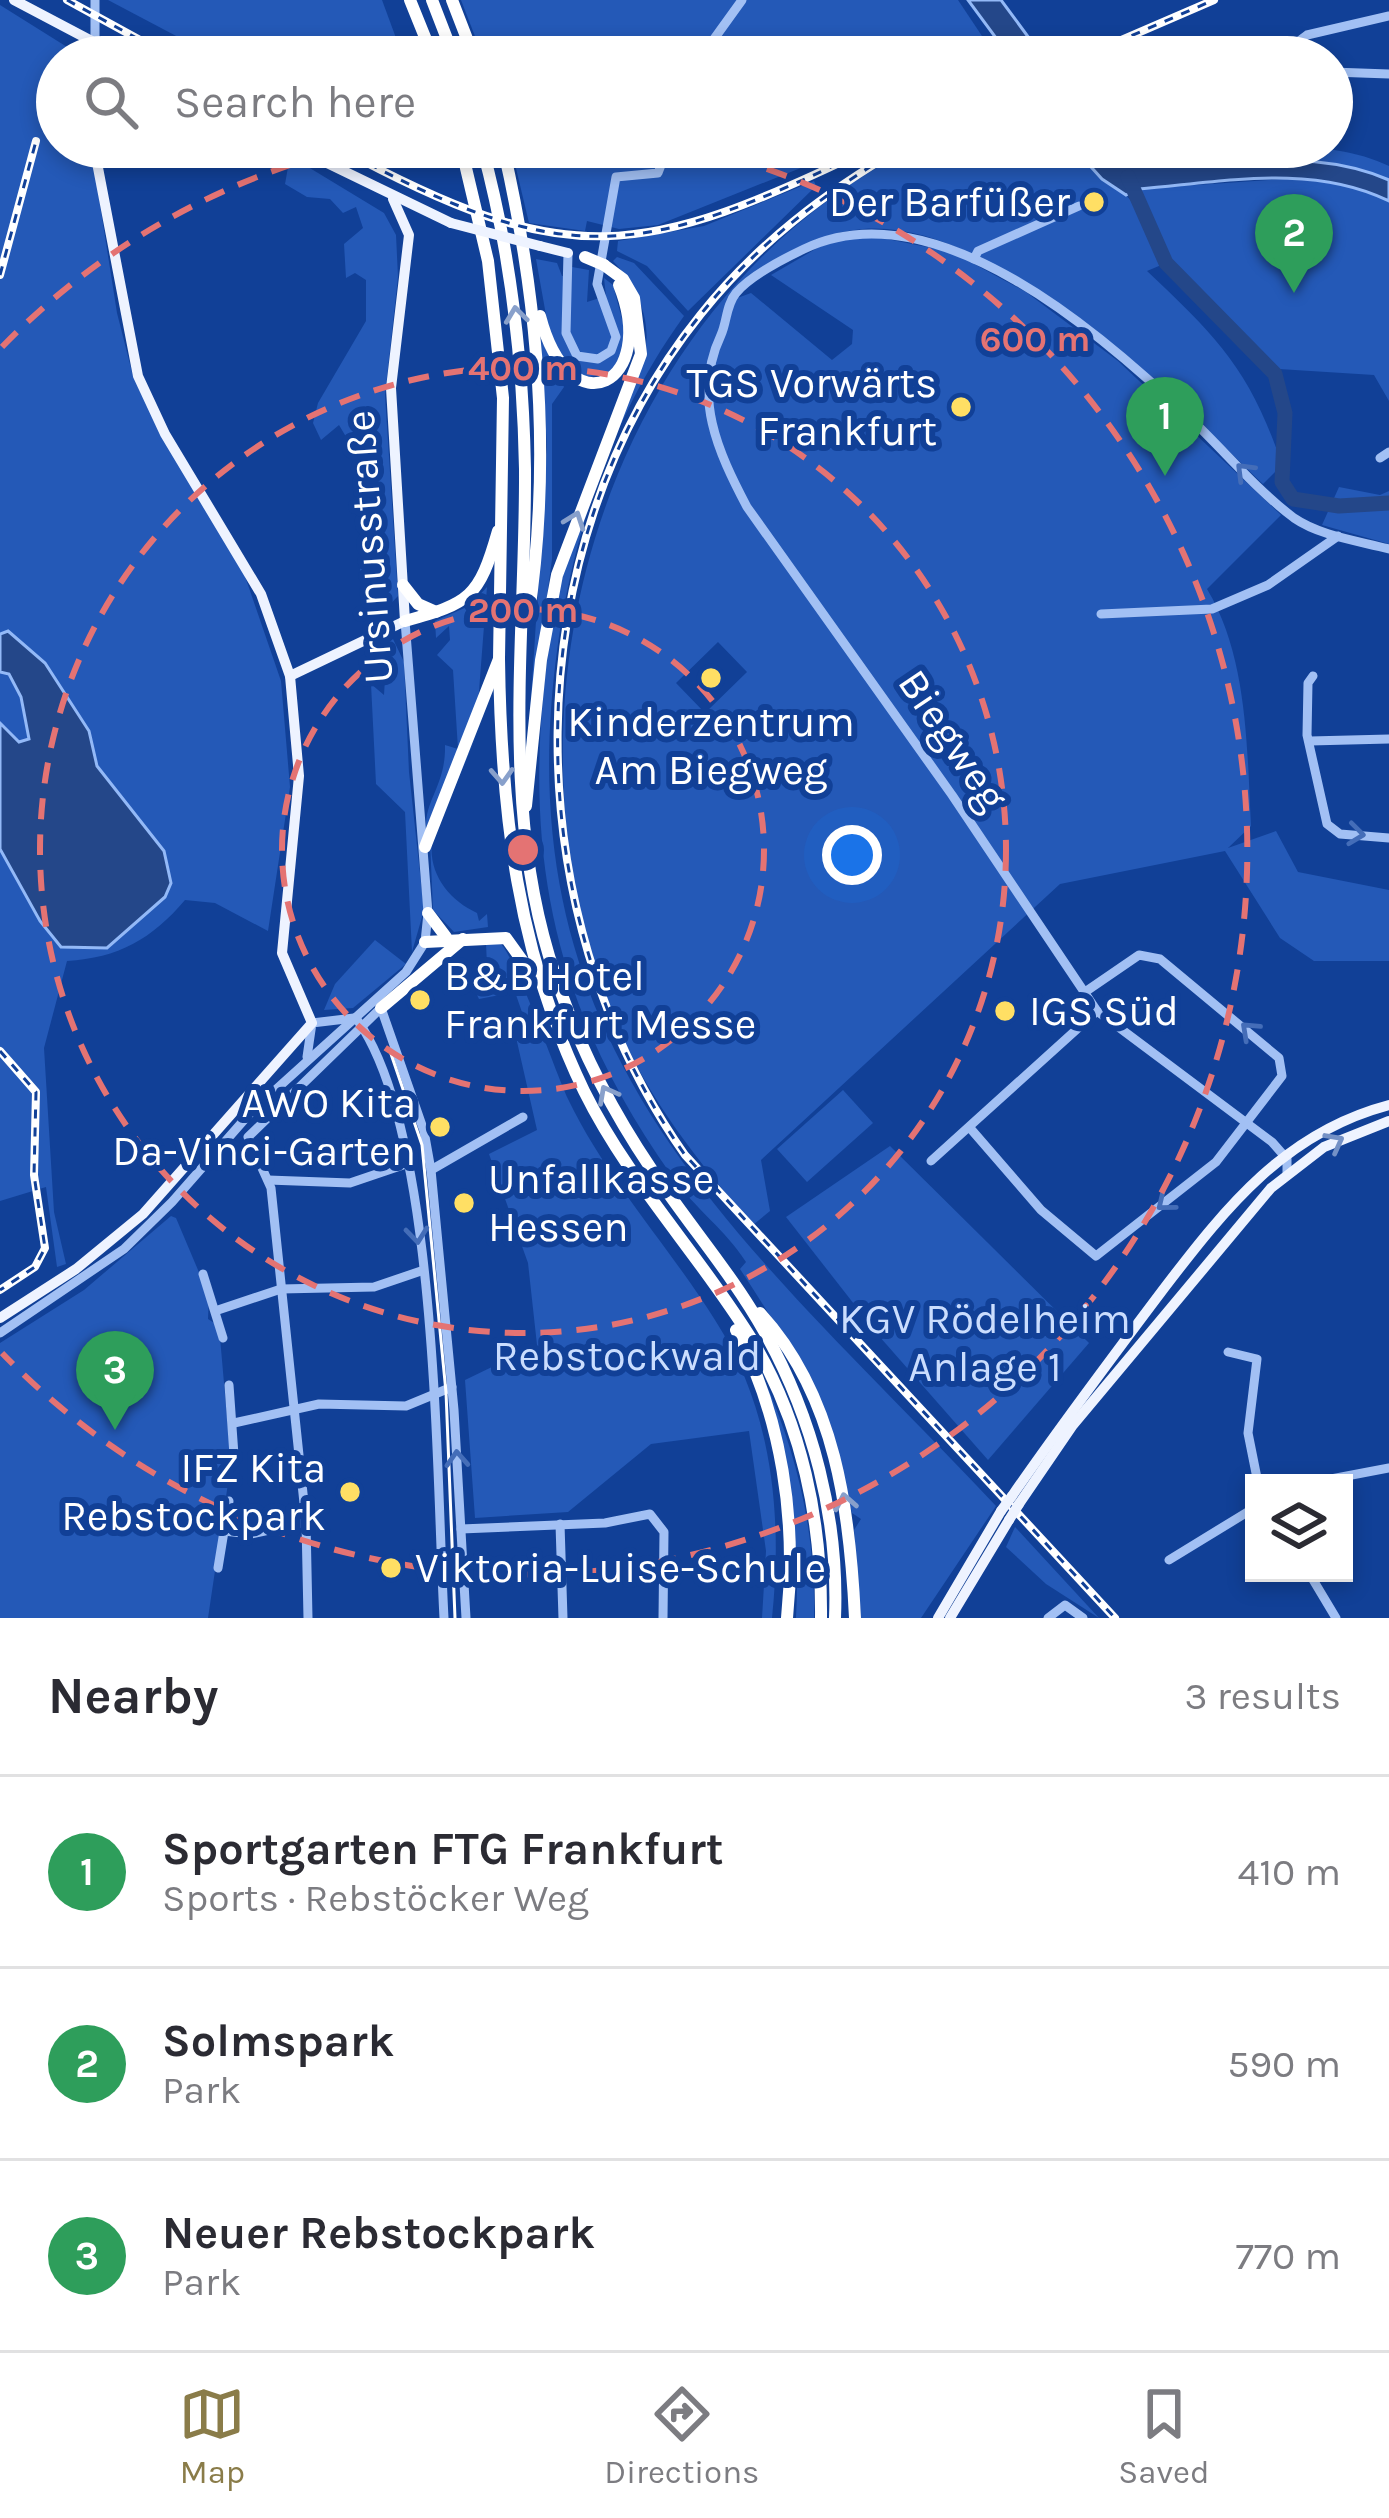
<!DOCTYPE html>
<html lang="en">
<head>
<meta charset="utf-8">
<style>
	body { margin:0; font-family:Karla,sans-serif; background:#f2f2f3; color:#2b2b33 }
	.controls { position:absolute; right:36px; bottom:36px; display:grid; overflow:hidden; border-radius:0px; box-shadow:0 6px 18px #0003 }
	.controls button { width:108px; height:108px; display:grid; place-items:center; padding:0; border:0; border-bottom:3px solid #e1e1e2; background:#fff; color:#2b2b33; font:60px sans-serif }
	.you { position:absolute; left:852px; top:855px; width:42px; height:42px; margin:-30px; border:9px solid #fff; border-radius:50%; background:#1a73e8; box-shadow:0 0 0 18px #1a73e833 }
	.badge { display:grid; place-items:center; width:78px; height:78px; border-radius:50%; background:#8a7c49; color:#fff; font-size:39px; font-weight:700 }
	.pin { position:absolute; translate:-50% -99px; filter:drop-shadow(0 3px 6px #0008) }
	.pin::after { content:''; position:absolute; top:63px; width:42px; height:36px; background:inherit; clip-path:polygon(0 0,100% 0,50% 100%) }
	.list { margin:0; padding:0; list-style:none }
	h2 { display:flex; justify-content:space-between; align-items:center; height:156px; margin:0; padding:0 48px; font-size:51px }
	h2 small { font-size:39px; font-weight:400; color:#7c7c81 }
	.list li { display:grid; grid-template-columns:78px 1fr auto; gap:36px; align-items:center; box-sizing:border-box; height:192px; padding:0 48px; border-top:3px solid #e1e1e2 }
	.list b { display:block; font-size:45px; white-space:nowrap }
	.list p { margin:0; font-size:39px; white-space:nowrap; color:#7c7c81 }
	.list em { font-size:39px; font-style:normal; color:#7c7c81 }
	.icon { flex:none; width:66px; height:66px; fill:none; stroke:currentColor; stroke-width:2; stroke-linecap:round; stroke-linejoin:round }
	.map { position:relative; flex:none; width:1389px; height:1618px; overflow:hidden }
	.search { position:absolute; background:#fff; box-shadow:0 6px 18px #0003; left:36px; right:36px; top:36px; height:132px; display:flex; align-items:center; gap:30px; box-sizing:border-box; padding:0 42px; border-radius:66px; color:#7c7c81; font-size:45px }
	.sheet { height:732px; background:#fff }
	nav { display:flex; justify-content:space-around; align-items:center; box-sizing:border-box; height:168px; border-top:3px solid #e1e1e2; background:#fff; font-size:33px; color:#7c7c81 }
	nav a { display:grid; justify-items:center; gap:6px }
	nav .on { color:#8a7c49 }
	.map>svg:first-child { display:block }
	.green { fill:#2459b7; fill-rule:evenodd }
	.water { fill:#244789; stroke:#93b9f7; stroke-width:3 }
	.lines { fill:none; stroke-linecap:round; stroke-linejoin:round }
	.river { stroke:#244789; stroke-width:15 }
	.minor { stroke:#a2c0f4; stroke-width:9 }
	.major { stroke:#eef3ff; stroke-width:10 }
	.highway { stroke:#fff; stroke-width:12 }
	.tram { stroke:#fff; stroke-width:3 }
	.rail-casing { stroke:#fff; stroke-width:8 }
	.rail { stroke:#114097; stroke-width:3; stroke-dasharray:9; stroke-linecap:butt }
	.major-bridge { stroke:#eef3ff; stroke-width:10 }
	.highway-bridge { stroke:#fff; stroke-width:12 }
	.oneway { stroke:#88a0cb }
	.oneway2 { stroke:#446db8 }
	.oneway3 { stroke:#7491c6 }
	.ring { fill:none; stroke:#e47373; stroke-width:6; stroke-dasharray:21 15 }
	.poi-dot { fill:#ffdf64; stroke:#114097; stroke-width:4.5 }
	.labels { text-anchor:middle; dominant-baseline:central; stroke-width:12; stroke-linejoin:round; paint-order:stroke }
	.poi-label { font-size:42px; fill:#fff; stroke:#114097; text-anchor:end }
	.street-label { font-size:42px; fill:#fff; stroke:#114097 }
	.park-label { font-size:42px; fill:#caddfe; stroke:#114097 }
	.centre { fill:#e47373; stroke:#114097; stroke-width:6 }
	.ring-label { font-size:36px; text-anchor:middle; font-weight:bold; fill:#e47373; stroke:#114097; stroke-width:12; stroke-linejoin:round; paint-order:stroke }
</style>
</head>
<body>
<div class="map">
<svg width="1389" height="1618" viewBox="0 0 1389 1618">
	<rect width="100%" height="100%" fill="#114097"/>
	<g class="green">
		<path d="M108 0H382L403 57H216Z"/>
		<path d="M461 0H958L996 57H483Z"/>
		<path d="M0 5 83 57H57V147H91L117 313 133 376 237 553 281 681 290 787 268 931 215 903 185 900C152 939 118 958 67 961L44 1048 54 1212 66 1264 57 1267 46 1187 0 1201Z"/>
		<path d="M511 147H853L658 225 619 229 587 221 585 231 529 223Z"/>
		<path d="M915 147H1073C1091 168 1108 177 1125 194 1142 211 1154 241 1166 263L1147 271C1217 337 1251 371 1282 465L1263 484C1175 399 994 218 863 229 809 233 767 266 729 301L751 293 832 360 852 344 853 330 771 275 819 247 862 234 952 252 1026 292 1118 361 1281 515 1207 589C1248 657 1247 749 1251 826L1228 848 1276 831 1298 872 1389 890V961H1314L1280 938 1225 851 1060 884 761 1160 770 1211 753 1225C700 1164 648 1099 616 1023 484 710 603 302 915 147ZM718 642 747 672 705 713 676 683Z"/>
		<path d="M1112 147C1189 147 1323 133 1389 166V180C1356 166 1315 160 1279 158 1224 155 1164 174 1112 147Z"/>
		<path d="M290 156 384 213 396 235 398 277 385 395 398 596 383 612 360 570 385 502 339 425 321 440 313 423 318 403 366 321V280L355 273 346 278 344 244 363 228 356 207 343 213 330 199 307 197 285 184Z"/>
		<path d="M1297 178 1353 184 1389 201V401L1374 375 1279 369 1170 266 1139 189Z"/>
		<path d="M814 181 816 186 688 311 647 266 617 251 618 241 704 226Z"/>
		<path d="M617 257 634 263 684 316C613 414 573 531 557 651 502 1059 744 1238 996 1506L921 1618H861L854 1530 861 1519 852 1513C832 1421 792 1347 740 1269L746 1262C725 1229 696 1210 672 1176 547 1000 519 836 552 626 563 556 590 492 616 427 626 403 641 377 645 351 652 317 635 285 613 261Z"/>
		<path d="M536 259 557 263 562 276H571L572 267 589 270 587 302 606 296 604 278 613 285 628 342 611 372 585 378 567 371 549 332Z"/>
		<path d="M541 339 564 387 552 404V559L529 731 547 448Z"/>
		<path d="M1339 487 1380 495 1389 491V544L1322 525Z"/>
		<path d="M487 587 478 704 426 828C425 799 446 785 445 745L458 749 453 670 437 655 450 640 449 626 436 638 435 621 469 606Z"/>
		<path d="M393 639 404 662 409 772 424 910 412 952 405 812 376 784 371 684 384 695 386 662 374 651Z"/>
		<path d="M477 734 432 841C428 874 449 900 477 913L479 921 487 914 488 927 454 932 433 910 430 841Z"/>
		<path d="M375 940 406 964 353 1008 324 1010 335 984Z"/>
		<path d="M499 942C515 954 554 1069 568 1099 607 1180 668 1245 715 1320 772 1409 783 1514 772 1618H762L766 1551 749 1431 651 1444 568 1512 475 1518 465 1380 537 1345 528 1263 489 1154 537 1130 513 1024 523 1015 515 992 479 999 471 982 487 966 486 943Z"/>
		<path d="M843 1090 873 1123 807 1182 777 1149Z"/>
		<path d="M890 1146 1089 1343 988 1460 879 1336 786 1217Z"/>
		<path d="M171 1216 176 1218 209 1296 208 1319 219 1326 231 1463 208 1618H0V1343L84 1290Z"/>
		<path d="M759 1368C796 1448 816 1530 814 1618H796C801 1529 788 1452 759 1368Z"/>
		<path d="M1015 1527 1099 1618 1046 1584 1006 1547Z"/>
	</g>
	<g class="water">
		<path d="M968 0H1001L1043 57H1010Z"/>
		<path d="M1073 147C1109 147 1140 159 1175 161 1250 165 1317 149 1389 180V201C1312 163 1222 182 1139 189L1126 195 1102 179Z"/>
		<path d="M8 631 45 663 89 731 97 766 164 851 171 883 165 897 107 948 61 947 40 921 0 849V723L19 742 29 739 21 697 9 674 0 672V634Z"/>
	</g>
	<g class="lines">
		<path class="river" d="M1128 177 1166 263 1275 374 1285 413 1282 482 1293 499 1339 506 1389 503"/>
		<g class="minor">
			<path d="M95 0V43"/>
			<path d="M701 57 742 0"/>
			<path d="M1292 57 1295 44 1307 35 1389 16"/>
			<path d="M1332 72 1389 74"/>
			<path d="M568 253 566 333 577 356 598 359 611 351 616 337 597 284 616 177 658 173 668 147"/>
			<path d="M974 259 978 251 1079 206"/>
			<path d="M1380 458 1389 452"/>
			<path d="M1101 614 1212 609 1268 585 1338 536"/>
			<path d="M1313 676 1308 683 1307 735 1327 824 1340 834 1389 838"/>
			<path d="M1310 741 1389 739"/>
			<path d="M381 1008 424 1131 431 1170 454 1410 466 1618"/>
			<path d="M358 1021C438 1135 436 1473 444 1618"/>
			<path d="M307 1057 312 1023 354 1018"/>
			<path d="M970 1128 1041 1210 1096 1256 1216 1162 1282 1076 1279 1058 1160 959 1139 955 1085 992"/>
			<path d="M931 1161 1097 1011"/>
			<path d="M431 1170 523 1117"/>
			<path d="M1287 1174V1159L1272 1142 1097 1011 952 795 747 507C718 452 692 396 721 335 727 322 726 305 736 293 751 275 783 259 804 249 935 186 1106 337 1196 424 1228 455 1258 491 1294 518 1320 536 1359 541 1389 549"/>
			<path d="M268 1180 350 1183 409 1163"/>
			<path d="M203 1274 223 1338"/>
			<path d="M218 1310 281 1289 374 1287 421 1271"/>
			<path d="M0 1333 124 1249 172 1202 251 1112 406 972 425 942 428 913 405 621"/>
			<path d="M1228 1352 1257 1359 1248 1433 1258 1483"/>
			<path d="M229 1385 234 1455"/>
			<path d="M234 1423 319 1404 406 1406 452 1387"/>
			<path d="M1310 1483 1389 1468"/>
			<path d="M560 1524 563 1618"/>
			<path d="M461 1529 605 1523 650 1514 664 1532 663 1618"/>
			<path d="M224 1531 251 1534 306 1522"/>
			<path d="M1169 1560 1254 1508"/>
			<path d="M218 1568 229 1501"/>
			<path d="M1309 1573 1336 1618"/>
			<path d="M308 1618 306 1522 271 1188 248 1137 381 1008"/>
			<path d="M1048 1618 1065 1605 1083 1618"/>
		</g>
		<g class="major">
			<path d="M14 0 122 57"/>
			<path d="M294 147 451 223"/>
			<path d="M393 199 409 235 391 388 405 621"/>
			<path d="M540 246 568 253"/>
			<path d="M290 676 405 621"/>
			<path d="M0 1318 76 1269 143 1214 312 1023 282 953 299 776 290 676 261 594 165 434 138 376 94 147"/>
			<path d="M1012 1496C1061 1425 1113 1356 1165 1287 1227 1206 1286 1132 1389 1105"/>
			<path d="M1019 1504 1073 1425 1271 1188 1324 1147 1389 1121"/>
			<path d="M938 1618 1001 1511"/>
			<path d="M950 1618 1009 1520"/>
		</g>
		<g class="highway">
			<path d="M410 0 433 57"/>
			<path d="M432 0 454 57"/>
			<path d="M452 0 474 57"/>
			<path d="M482 147C511 253 523 359 525 469 526 633 501 796 549 956 574 1040 615 1119 666 1190 699 1237 736 1281 764 1331 813 1418 839 1518 835 1618"/>
			<path d="M503 147C539 302 552 461 528 619"/>
			<path d="M540 316C570 431 659 383 619 285"/>
			<path d="M403 585 418 604 436 612"/>
			<path d="M405 621C470 603 479 598 498 531"/>
			<path d="M499 659C501 812 517 952 584 1091 629 1182 699 1254 752 1340 802 1423 822 1521 821 1618"/>
			<path d="M526 806 541 660 557 575 641 354 634 298 623 279 604 265"/>
			<path d="M425 847 499 659 503 398 488 261 461 147"/>
			<path d="M428 913 446 937"/>
			<path d="M425 942 506 938 529 970"/>
			<path d="M381 1008 463 939"/>
			<path d="M760 1313C836 1396 850 1512 855 1618"/>
			<path d="M736 1330C782 1418 797 1520 787 1618"/>
		</g>
		<path class="tram" d="M390 1051 422 1145 446 1392 455 1618"/>
		<defs>
			<g id="rail">
				<path d="M67 0 171 57"/>
				<path d="M1082 57 1214 0"/>
				<path d="M337 147C569 273 641 259 873 147"/>
				<path d="M903 147C825 192 757 244 701 314 511 549 514 913 685 1155L1115 1618"/>
				<path d="M0 275 36 141"/>
				<path d="M0 1051 36 1092 34 1175 45 1248 35 1267 0 1290"/>
			</g>
		</defs>
		<use href="#rail" class="rail-casing"/>
		<use href="#rail" class="rail"/>
		<g class="major-bridge">
			<path d="M451 223 540 246"/>
			<path d="M1001 1511 1012 1496"/>
			<path d="M1009 1520 1019 1504"/>
		</g>
		<path class="highway-bridge" d="M585 257 604 265"/>
	</g>
	<defs><path id="oneway-chevron" d="M-2-3.5L2.5 0L-2 3.5" fill="none" stroke-width="1.6" stroke-linecap="round" stroke-linejoin="round" transform="scale(3)"/></defs>
	<g class="oneway">
		<use href="#oneway-chevron" transform="translate(516 315) rotate(-97)"/>
		<use href="#oneway-chevron" transform="translate(575 520) rotate(-70)"/>
		<use href="#oneway-chevron" transform="translate(502 776) rotate(87)"/>
		<use href="#oneway-chevron" transform="translate(607 1094) rotate(-118)"/>
		<use href="#oneway-chevron" transform="translate(845 1502) rotate(-101)"/>
	</g>
	<g class="oneway2">
		<use href="#oneway-chevron" transform="translate(1244 471) rotate(-135)"/>
		<use href="#oneway-chevron" transform="translate(1356 834) rotate(7)"/>
		<use href="#oneway-chevron" transform="translate(1249 1030) rotate(-137)"/>
		<use href="#oneway-chevron" transform="translate(1165 1203) rotate(141)"/>
		<use href="#oneway-chevron" transform="translate(417 1235) rotate(84)"/>
		<use href="#oneway-chevron" transform="translate(457 1459) rotate(-93)"/>
	</g>
	<use class="oneway3" href="#oneway-chevron" transform="translate(1335 1142) rotate(-28)"/>
	<g class="ring">
		<circle cx="523" cy="850" r="241"/>
		<circle cx="523" cy="850" r="483"/>
		<path d="M2 347A724 724 0 0 1 348 148M698 148A724 724 0 1 1 2 1353"/>
	</g>
	<g class="poi-dot">
		<circle cx="1094" cy="202" r="12"/>
		<circle cx="961" cy="407" r="12"/>
		<circle cx="711" cy="678" r="12"/>
		<circle cx="420" cy="1000" r="12"/>
		<circle cx="1005" cy="1011" r="12"/>
		<circle cx="440" cy="1127" r="12"/>
		<circle cx="464" cy="1203" r="12"/>
		<circle cx="350" cy="1492" r="12"/>
		<circle cx="391" cy="1568" r="12"/>
	</g>
	<g class="labels">
		<g class="poi-label">
			<text x="1070" y="202">Der Barfüßer</text>
			<text x="937" y="383">TGS Vorwärts<tspan x="937" dy="48">Frankfurt</tspan></text>
			<text x="711" y="722" text-anchor="middle">Kinderzentrum<tspan x="711" dy="48">Am Biegweg</tspan></text>
			<text x="444" y="976" text-anchor="start">B&amp;B Hotel<tspan x="444" dy="48">Frankfurt Messe</tspan></text>
			<text x="1029" y="1011" text-anchor="start">IGS Süd</text>
			<text x="416" y="1103">AWO Kita<tspan x="416" dy="48">Da-Vinci-Garten</tspan></text>
			<text x="488" y="1179" text-anchor="start">Unfallkasse<tspan x="488" dy="48">Hessen</tspan></text>
			<text x="326" y="1468">IFZ Kita<tspan x="326" dy="48">Rebstockpark</tspan></text>
			<text x="415" y="1568" text-anchor="start">Viktoria-Luise-Schule</text>
		</g>
		<g class="street-label">
			<text transform="translate(369 547) rotate(-94)">Ursinusstraße</text>
			<text transform="translate(953 740) rotate(56)">Biegweg</text>
		</g>
		<g class="park-label">
			<text x="985" y="1319">KGV Rödelheim<tspan x="985" dy="48">Anlage 1</tspan></text>
			<text x="627" y="1356">Rebstockwald</text>
		</g>
	</g>
	<circle cx="523" cy="850" r="18" class="centre"/>
	<g class="ring-label">
		<text x="1035" y="351">600 m</text>
		<text x="523" y="380">400 m</text>
		<text x="523" y="622">200 m</text>
	</g>
</svg>
<div class="controls">
<button><svg class="icon" aria-label="layers" viewBox="0 0 24 24"><path d="M12 4l9 5-9 5-9-5zM3 14l9 5 9-5"/></svg></button>
</div>
<div class="you"></div>
<div class="pin badge" style="left:1165px;top:476px;background:#2e9e5b">1</div>
<div class="pin badge" style="left:1294px;top:293px;background:#2e9e5b">2</div>
<div class="pin badge" style="left:115px;top:1430px;background:#2e9e5b">3</div>
<div class="search"><svg class="icon" aria-label="search" viewBox="0 0 24 24"><circle cx="10" cy="10" r="6"/><path d="M15 15l6 6"/></svg>Search here</div>
</div>
<section class="sheet">
<h2>Nearby<small>3 results</small></h2>
<ul class="list">
<li><span class="badge" style="background:#2e9e5b">1</span><div><b>Sportgarten FTG Frankfurt</b><p>Sports · Rebstöcker Weg</p></div><em>410 m</em></li>
<li><span class="badge" style="background:#2e9e5b">2</span><div><b>Solmspark</b><p>Park</p></div><em>590 m</em></li>
<li><span class="badge" style="background:#2e9e5b">3</span><div><b>Neuer Rebstockpark</b><p>Park</p></div><em>770 m</em></li>
</ul>
</section>
<nav>
<a class="on"><svg class="icon" aria-label="map" viewBox="0 0 24 24"><path d="M3 6l6-2 6 2 6-2v14l-6 2-6-2-6 2zM9 4v14M15 6v14"/></svg>Map</a>
<a><svg class="icon" aria-label="directions" viewBox="0 0 24 24"><path d="M12 3l9 9-9 9-9-9zM9 14v-3h6M13 9l2 2-2 2"/></svg>Directions</a>
<a><svg class="icon" aria-label="saved" viewBox="0 0 24 24"><path d="M7 4h10v16l-5-4-5 4z"/></svg>Saved</a>
</nav>
</body>
</html>
